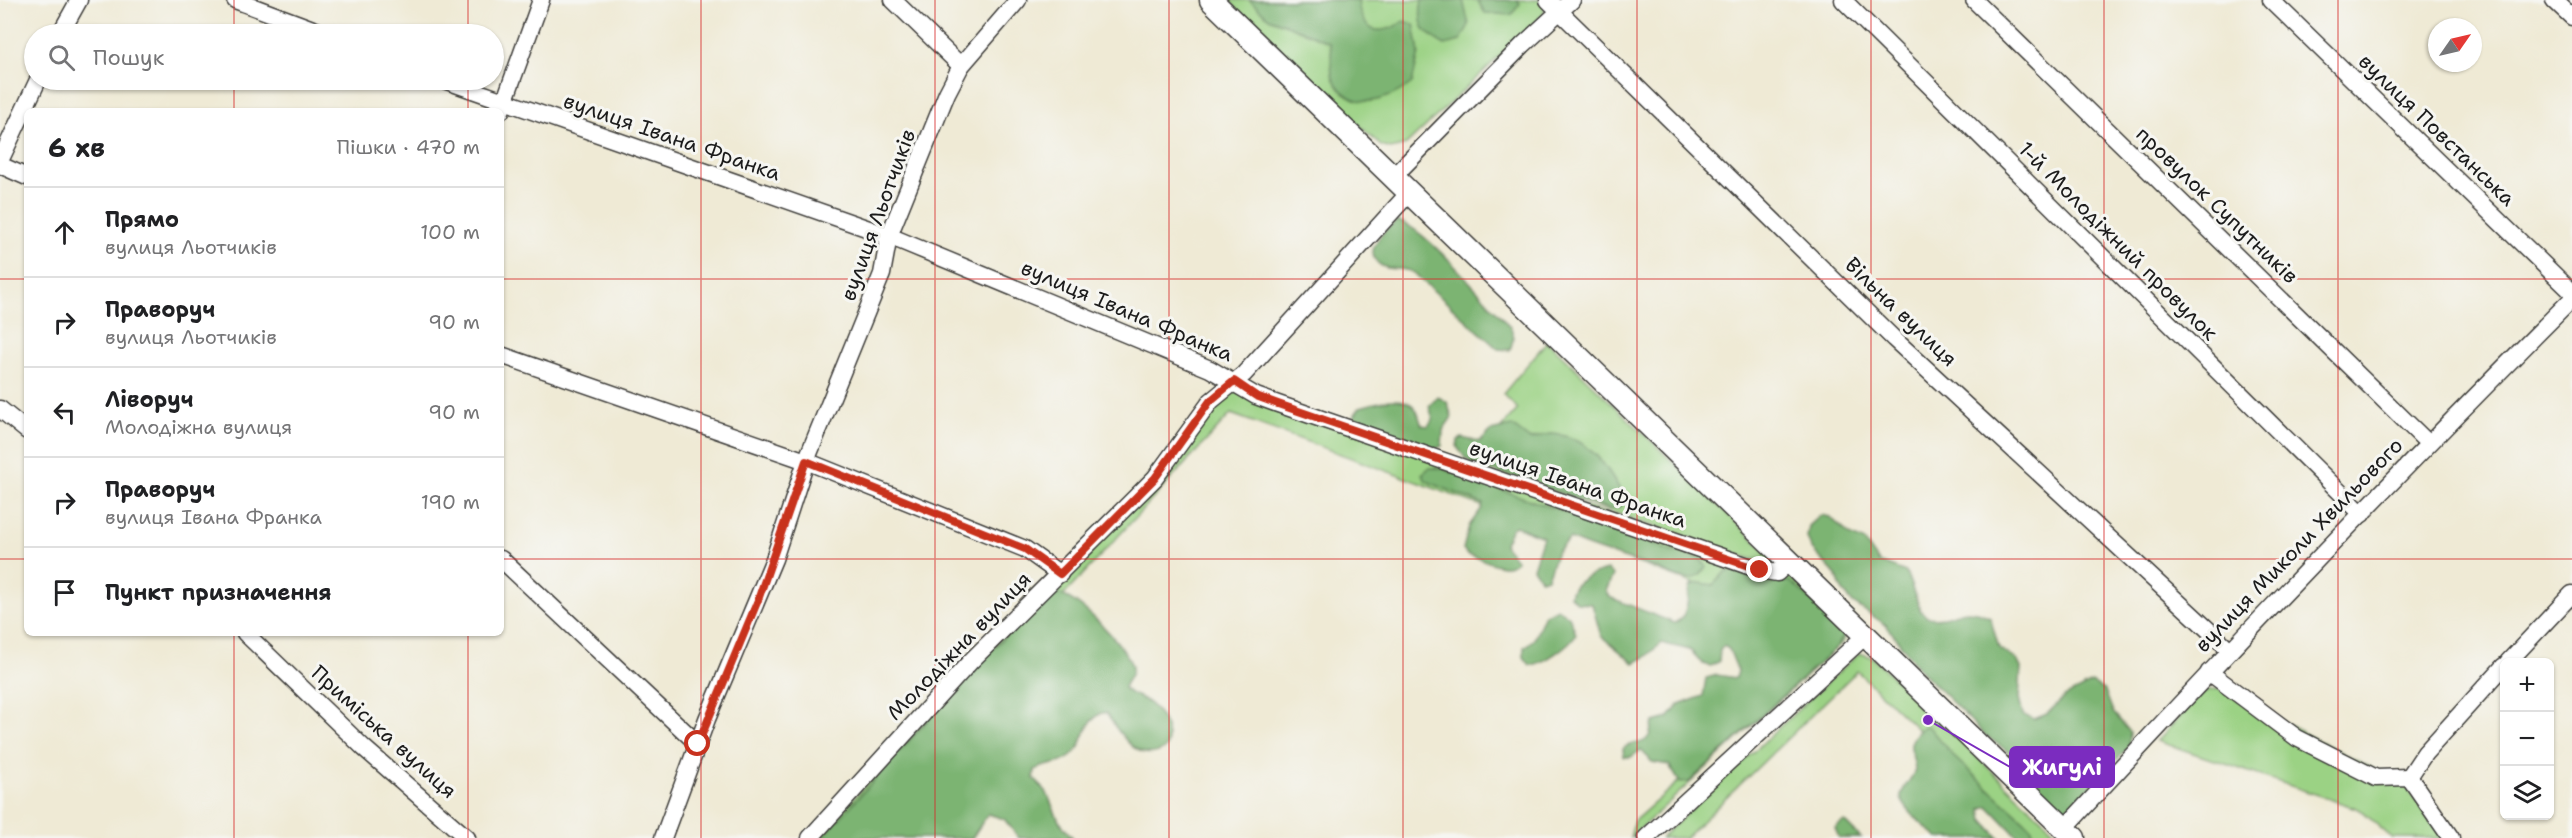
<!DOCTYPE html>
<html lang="uk">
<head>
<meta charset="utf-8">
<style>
	body { margin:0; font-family:"Shantell Sans",sans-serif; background:#f2f2f2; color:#202124 }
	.controls { position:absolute; right:18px; bottom:18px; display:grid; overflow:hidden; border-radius:9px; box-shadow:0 2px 4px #0004 }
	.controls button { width:54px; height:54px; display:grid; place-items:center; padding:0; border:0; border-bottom:2px solid #e0e0e0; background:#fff; color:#202124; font:30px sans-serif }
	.compass { position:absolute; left:2428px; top:18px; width:54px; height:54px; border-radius:50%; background:#fff; box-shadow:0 2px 4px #0004; rotate:56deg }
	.stop { position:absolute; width:18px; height:18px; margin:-14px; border:4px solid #c8321e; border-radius:50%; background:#fff }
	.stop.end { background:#c8321e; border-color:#fff; box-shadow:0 2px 6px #0008 }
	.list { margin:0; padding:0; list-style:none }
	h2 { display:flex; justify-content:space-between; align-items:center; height:78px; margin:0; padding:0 24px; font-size:26px }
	h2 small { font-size:20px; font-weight:400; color:#757577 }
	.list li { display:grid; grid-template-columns:39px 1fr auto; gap:18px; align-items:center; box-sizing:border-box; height:90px; padding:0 24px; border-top:2px solid #e0e0e0 }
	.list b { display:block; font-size:22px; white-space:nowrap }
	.list p { margin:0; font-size:20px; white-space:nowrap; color:#757577 }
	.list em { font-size:20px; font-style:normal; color:#757577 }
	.icon { flex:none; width:33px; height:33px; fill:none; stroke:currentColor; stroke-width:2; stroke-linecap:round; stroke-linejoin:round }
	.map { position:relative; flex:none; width:2572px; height:838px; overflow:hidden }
	.search { position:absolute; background:#fff; box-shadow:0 2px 4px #0004; left:24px; top:24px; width:480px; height:66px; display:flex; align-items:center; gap:15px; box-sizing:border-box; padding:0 21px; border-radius:33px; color:#757577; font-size:22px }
	.panel { position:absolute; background:#fff; box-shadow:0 2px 4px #0004; left:24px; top:108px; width:480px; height:528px; border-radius:9px }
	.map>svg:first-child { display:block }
	.green { fill:#9bd284; stroke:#5c7750; stroke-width:1.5 }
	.forest { fill:#7cb472; stroke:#4c6847; stroke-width:1.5 }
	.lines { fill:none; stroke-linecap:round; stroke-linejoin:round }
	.street-casing { stroke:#3c3b38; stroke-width:19 }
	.secondary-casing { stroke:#3c3b38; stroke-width:25 }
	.street { stroke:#fff; stroke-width:16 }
	.secondary { stroke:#fff; stroke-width:22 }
	.route { stroke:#c8321e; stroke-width:8 }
	.grid { fill:none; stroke:#d62828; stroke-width:1.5; stroke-opacity:0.55 }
	.labels { text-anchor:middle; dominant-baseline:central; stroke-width:6; stroke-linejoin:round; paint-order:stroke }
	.street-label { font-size:21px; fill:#1c1c1c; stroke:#f6f6f2 }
	.leader { fill:none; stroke:#7b2cbf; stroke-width:2 }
	.callout-dot { fill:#7b2cbf; stroke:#f6f6f2; stroke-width:2 }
	.callout { fill:#7b2cbf; stroke:#7b2cbf; stroke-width:2 }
	.callout-label { font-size:22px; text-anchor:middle; font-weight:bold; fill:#fff }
</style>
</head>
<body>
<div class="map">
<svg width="2572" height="838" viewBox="0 0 2572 838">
	<rect width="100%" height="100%" fill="#f6f6f2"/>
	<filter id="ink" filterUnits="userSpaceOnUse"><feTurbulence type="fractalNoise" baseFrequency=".0167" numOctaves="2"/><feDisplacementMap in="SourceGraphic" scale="12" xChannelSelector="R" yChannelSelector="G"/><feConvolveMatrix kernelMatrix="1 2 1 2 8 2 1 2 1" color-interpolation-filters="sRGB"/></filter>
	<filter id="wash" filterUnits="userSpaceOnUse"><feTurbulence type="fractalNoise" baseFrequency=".008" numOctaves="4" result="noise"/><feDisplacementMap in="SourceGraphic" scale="24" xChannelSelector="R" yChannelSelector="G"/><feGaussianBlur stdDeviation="1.35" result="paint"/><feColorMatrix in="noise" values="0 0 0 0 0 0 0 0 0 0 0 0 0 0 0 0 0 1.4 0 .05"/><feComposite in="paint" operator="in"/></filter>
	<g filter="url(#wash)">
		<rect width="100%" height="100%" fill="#efead5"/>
		<g class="green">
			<path d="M1228 0H1539L1545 9 1542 16 1406 145 1391 149 1381 146Z"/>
			<path d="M1547 341 1772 557 1773 562 1770 565 1469 464 1518 409 1503 394Z"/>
			<path d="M1232 389 1788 574 1843 629 1844 641 1630 838 1634 821 1820 656 1782 616 1231 414 840 838H817L1213 406Z"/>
			<path d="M1859 653 1872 657 2062 838H2031L1857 671 1685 838H1661Z"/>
			<path d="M2218 689 2405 785 2445 838H2392L2359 809 2157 741 2201 694 2208 690Z"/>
		</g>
		<g class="forest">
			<path d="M1249 0H1358C1361 32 1379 38 1404 21L1414 24 1419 53 1412 83C1387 101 1353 114 1334 80 1328 69 1334 54 1329 42L1269 18Z"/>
			<path d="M1422 0H1463L1469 25 1460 41 1445 45C1423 33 1417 25 1422 0Z"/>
			<path d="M1477 0H1518L1520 4 1511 15 1485 13Z"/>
			<path d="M1397 221C1421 223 1492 307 1511 328L1514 337 1510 350 1498 349 1414 273C1402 266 1391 271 1382 266 1360 253 1384 230 1397 221Z"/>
			<path d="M1438 397 1447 402 1452 417 1443 430 1442 446 1433 450 1391 433 1357 424 1354 416 1360 407C1375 403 1404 393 1415 408 1419 413 1419 420 1422 425L1428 426 1433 419 1429 406Z"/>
			<path d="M1512 426 1529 439C1537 439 1543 434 1551 434 1588 435 1608 467 1624 497L1621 507 1610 509 1478 464 1466 459 1457 447 1458 440 1462 438 1480 442 1491 431Z"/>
			<path d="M1429 468H1440L1598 524 1625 538 1637 537 1672 552H1681L1700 559 1706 565C1704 573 1699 578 1690 579 1677 580 1663 569 1650 566 1623 558 1597 551 1570 539L1557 551 1547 578 1541 580 1533 568 1543 537 1516 526 1512 528 1504 545 1517 561C1503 574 1485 558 1468 555L1463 549 1469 526 1482 508 1483 504 1426 481 1422 474Z"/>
			<path d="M1821 515 1830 517 1850 535 1865 542 1879 562 1906 572 1921 611 1927 617C1954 622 1959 601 1990 617L1999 648 2017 660 2021 668 2019 698 2023 715 2034 719 2047 714 2064 697 2092 683 2105 691 2113 712 2130 732 2129 747 2072 806 2061 809 2056 807 2026 774 2017 758 1985 735 1920 670 1886 625 1853 603 1842 590 1836 575 1811 548 1807 537 1809 526Z"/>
			<path d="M1607 570 1613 575 1606 591 1609 597 1674 623C1689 617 1686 600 1691 585L1700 583 1713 585 1726 571H1733L1772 584 1790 581 1838 625 1844 636 1836 648 1689 782 1680 783 1669 765 1652 762 1641 750 1631 757H1624L1623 749C1630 740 1643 747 1649 736 1651 732 1651 726 1654 722L1668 718 1679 705 1703 696 1706 678 1717 675 1736 678 1738 671 1729 649 1724 646 1720 650 1719 661 1711 666 1703 664 1690 650 1661 643 1647 656 1634 663 1601 636 1592 604 1578 603 1570 596C1572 581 1594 573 1607 570Z"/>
			<path d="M1052 593C1072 590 1128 647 1132 667 1134 675 1126 680 1124 688 1130 695 1139 696 1146 701 1160 710 1173 732 1166 748 1138 767 1119 732 1106 713H1101C1081 726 1086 744 1071 756 1061 766 1046 763 1035 770L1034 779 1046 791 1059 821 1073 838H1019L1004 819 988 814 972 838H822L974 668 1024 617Z"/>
			<path d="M1558 609 1569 616 1576 634C1570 645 1542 665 1530 665L1524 657V647L1534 639 1545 614Z"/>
			<path d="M1928 726 1955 758 2031 827 2035 838H2019L1988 806 1981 809 1983 820 1999 838H1938C1929 830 1899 806 1901 795 1903 787 1912 779 1915 770 1913 748 1903 745 1923 727Z"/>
			<path d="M1843 822 1846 823 1861 838H1839L1835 828Z"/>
		</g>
	</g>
	<g filter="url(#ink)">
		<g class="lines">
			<defs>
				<g id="street">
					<path d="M235 0 326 34"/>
					<path d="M893 0 961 66"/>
					<path d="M1548 0 1894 339 2229 649"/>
					<path d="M1843 0 2362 514"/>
					<path d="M1974 0 2428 443"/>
					<path d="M2271 0 2572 292"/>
					<path d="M2554 0 2572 17"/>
					<path d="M60 34 79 0"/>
					<path d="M444 80 889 236 1210 369 1256 396 1278 404 1760 570 1777 573 1789 562"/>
					<path d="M501 111 541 0"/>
					<path d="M0 161 38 80"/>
					<path d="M0 165 27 177"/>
					<path d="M1392 178 1523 45 1572 0"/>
					<path d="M501 355 806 461 1025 549 1060 574"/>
					<path d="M0 409 27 431"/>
					<path d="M501 559 698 744"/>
					<path d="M245 633 364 748 467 838"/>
					<path d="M2508 662 2572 594"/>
					<path d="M2209 672 2297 738 2376 778 2409 777 2451 838"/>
					<path d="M2409 777 2425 753 2504 666"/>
					<path d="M2064 829C2230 649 2399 472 2572 299"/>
					<path d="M663 838 707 719 774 559 806 461 882 274 889 236 947 93 961 66 1018 0"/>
					<path d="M810 838 970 662 1155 478 1211 401 1244 374 1408 194"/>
					<path d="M1646 838 1865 636"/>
				</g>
				<path id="secondary" d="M1211 0 2074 838"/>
			</defs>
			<use href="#street" class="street-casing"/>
			<use href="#secondary" class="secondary-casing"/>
			<use href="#street" class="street"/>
			<use href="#secondary" class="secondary"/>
		</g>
	</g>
	<g class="lines" filter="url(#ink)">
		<path class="route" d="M698 744 758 600 806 461 1025 549 1060 574 1155 478 1210 401 1234 381 1256 396 1278 404 1760 570"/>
	</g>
	<path class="grid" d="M234 0V34M468 0V34M701 0V838M935 0V838M1169 0V838M1403 0V838M1637 0V838M1871 0V838M2104 0V838M2338 0V838M234 80V111M468 80V111M0 279H27M501 279H2572M0 559H27M501 559H2572M234 633V838M468 633V838"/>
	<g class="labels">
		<g class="street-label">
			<text transform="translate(2437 130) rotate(44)">вулиця Повстанська</text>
			<text transform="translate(672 137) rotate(19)">вулиця Івана Франка</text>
			<text transform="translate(2217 205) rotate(44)">провулок Супутників</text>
			<text transform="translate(878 215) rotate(-70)">вулиця Льотчиків</text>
			<text transform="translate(2118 241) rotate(45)">1-й Молодіжний провулок</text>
			<text transform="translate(1127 311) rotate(23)">вулиця Івана Франка</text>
			<text transform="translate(1901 312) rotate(44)">Вільна вулиця</text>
			<text transform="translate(1578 484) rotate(19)">вулиця Івана Франка</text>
			<text transform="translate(2299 545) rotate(-46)">вулиця Миколи Хвильового</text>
			<text transform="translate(959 646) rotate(-46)">Молодіжна вулиця</text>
			<text transform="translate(384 732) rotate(42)">Приміська вулиця</text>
		</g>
	</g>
	<path class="leader" d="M1928 720L2010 767"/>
	<circle class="callout-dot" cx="1928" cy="720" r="6"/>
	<rect class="callout" x="2010" y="747" width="104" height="40" rx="6"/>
	<g class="callout-label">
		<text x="2062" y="775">Жигулі</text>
	</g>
</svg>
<div class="controls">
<button>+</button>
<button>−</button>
<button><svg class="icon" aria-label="layers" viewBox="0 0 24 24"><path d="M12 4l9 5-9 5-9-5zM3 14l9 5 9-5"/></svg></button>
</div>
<svg class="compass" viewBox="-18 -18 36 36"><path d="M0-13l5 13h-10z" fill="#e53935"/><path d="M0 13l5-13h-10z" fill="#757577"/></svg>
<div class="stop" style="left:698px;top:744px"></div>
<div class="stop end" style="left:1760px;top:570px"></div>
<div class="search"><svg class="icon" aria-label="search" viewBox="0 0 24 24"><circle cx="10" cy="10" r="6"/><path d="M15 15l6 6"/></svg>Пошук</div>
<section class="panel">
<h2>6 хв<small>Пішки · 470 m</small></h2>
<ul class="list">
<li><svg class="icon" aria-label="ahead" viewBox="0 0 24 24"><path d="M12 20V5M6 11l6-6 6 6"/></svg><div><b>Прямо</b><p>вулиця Льотчиків</p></div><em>100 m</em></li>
<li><svg class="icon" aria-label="right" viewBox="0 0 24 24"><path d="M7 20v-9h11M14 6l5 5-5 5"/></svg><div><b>Праворуч</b><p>вулиця Льотчиків</p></div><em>90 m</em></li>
<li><svg class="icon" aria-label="left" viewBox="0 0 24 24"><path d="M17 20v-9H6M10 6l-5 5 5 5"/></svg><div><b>Ліворуч</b><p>Молодіжна вулиця</p></div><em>90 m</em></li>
<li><svg class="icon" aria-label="right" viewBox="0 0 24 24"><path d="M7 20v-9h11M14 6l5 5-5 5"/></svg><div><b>Праворуч</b><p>вулиця Івана Франка</p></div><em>190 m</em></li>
<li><svg class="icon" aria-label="arrive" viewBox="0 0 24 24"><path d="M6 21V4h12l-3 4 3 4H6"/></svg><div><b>Пункт призначення</b></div></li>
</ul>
</section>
</div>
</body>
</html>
